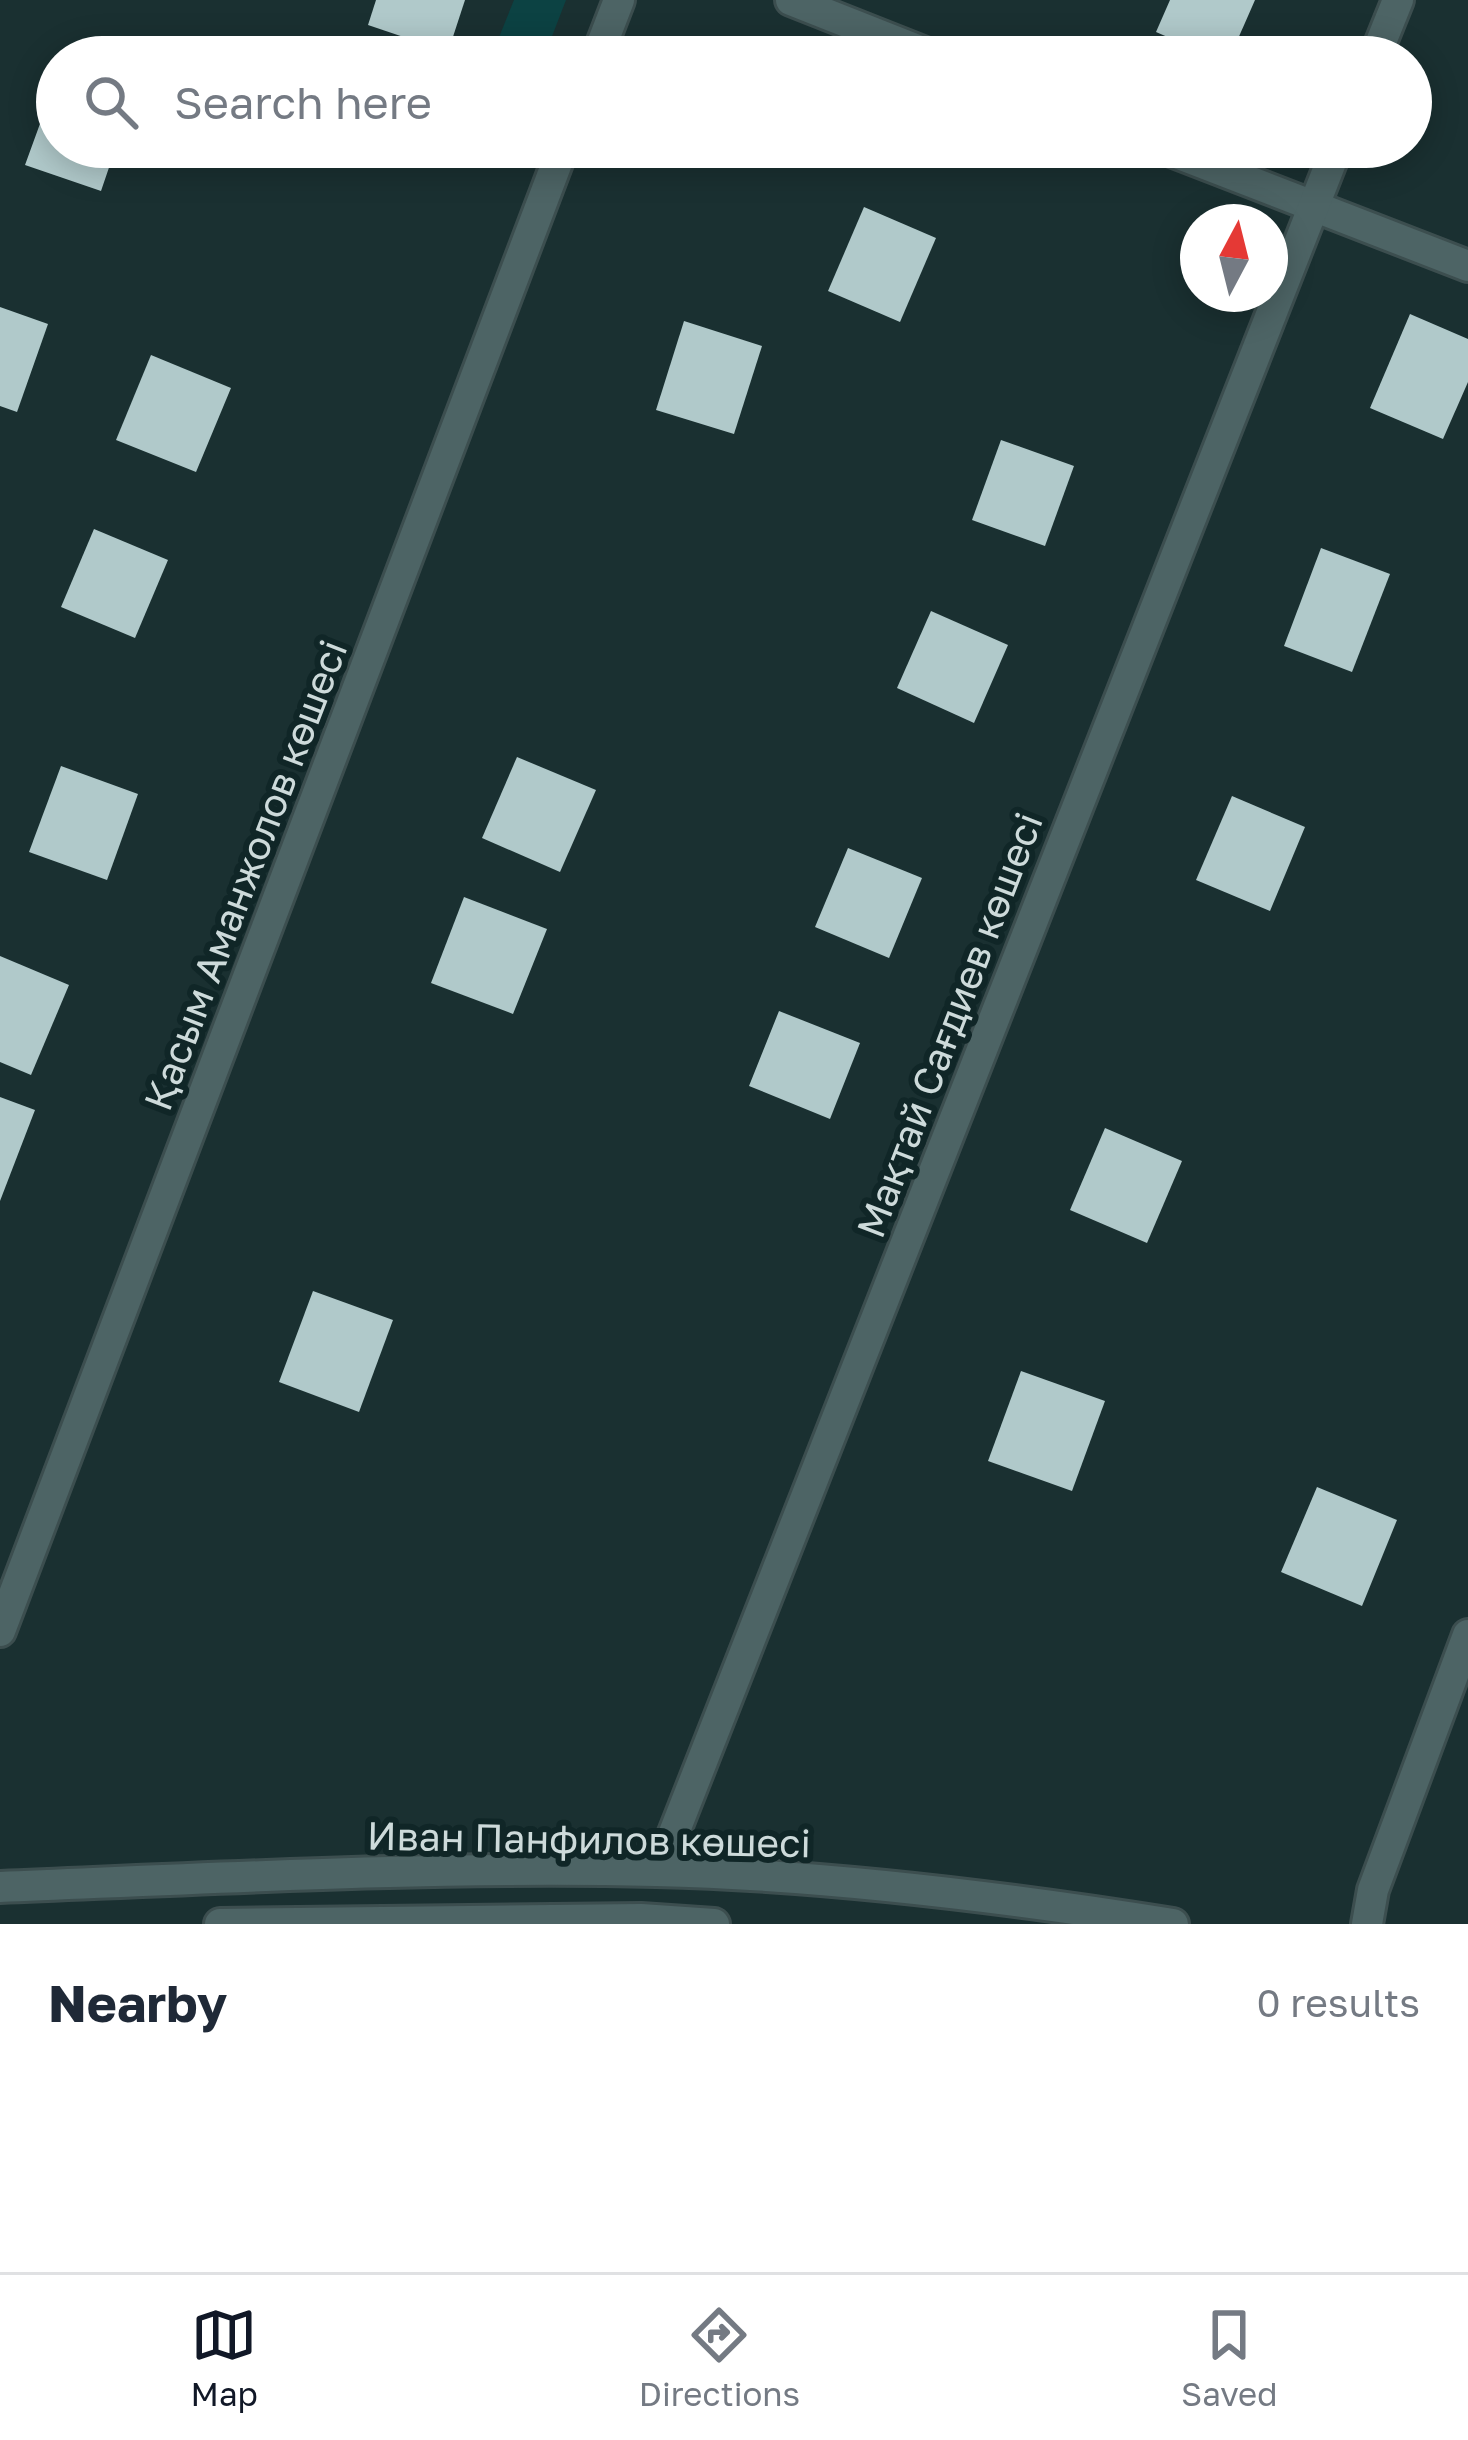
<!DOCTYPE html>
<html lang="en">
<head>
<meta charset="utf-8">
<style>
	body { margin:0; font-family:"Golos Text",sans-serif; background:#f6f6f7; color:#1f2937 }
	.compass { position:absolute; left:1180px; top:204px; width:108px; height:108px; border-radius:50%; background:#fff; box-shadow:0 6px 30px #0003; rotate:7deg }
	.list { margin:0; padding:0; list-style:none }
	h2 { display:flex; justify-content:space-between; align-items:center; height:156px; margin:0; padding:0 48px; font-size:51px }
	h2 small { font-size:39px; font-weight:400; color:#747a83 }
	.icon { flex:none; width:66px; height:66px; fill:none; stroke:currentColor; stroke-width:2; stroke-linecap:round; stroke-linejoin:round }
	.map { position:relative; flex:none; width:1468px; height:1924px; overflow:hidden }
	.search { position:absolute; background:#fff; box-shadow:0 6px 30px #0003; left:36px; right:36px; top:36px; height:132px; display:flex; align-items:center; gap:30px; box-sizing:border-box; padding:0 42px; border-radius:66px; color:#747a83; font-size:45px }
	.sheet { height:348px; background:#fff }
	nav { display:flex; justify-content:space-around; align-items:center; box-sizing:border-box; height:168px; border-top:3px solid #e0e1e3; background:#fff; font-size:33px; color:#747a83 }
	nav a { display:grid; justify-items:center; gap:6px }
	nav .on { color:#111827 }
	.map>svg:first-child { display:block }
	.green { fill:#0c4243 }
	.building { fill:#b0c9ca }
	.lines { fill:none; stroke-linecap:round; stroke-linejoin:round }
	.minor-casing { stroke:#3c4e4f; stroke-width:36 }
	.tertiary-casing { stroke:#3c4e4f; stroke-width:36 }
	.minor { stroke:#4d6465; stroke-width:30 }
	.tertiary { stroke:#4d6465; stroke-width:30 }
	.labels { text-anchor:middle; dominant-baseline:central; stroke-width:12; stroke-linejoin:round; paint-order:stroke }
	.street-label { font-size:39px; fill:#cddada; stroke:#102627 }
</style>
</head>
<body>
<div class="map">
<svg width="1468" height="1924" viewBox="0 0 1468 1924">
	<rect width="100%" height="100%" fill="#1a3031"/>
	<path class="green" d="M514 0H566L544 57H491Z"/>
	<g class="building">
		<path d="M376 0H465L448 52 368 25Z"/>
		<path d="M1170 0H1255L1230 57H1214L1156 32Z"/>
		<path d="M57 77V147H116L101 191 25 165Z"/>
		<path d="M864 207 936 238 900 322 828 291Z"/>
		<path d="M0 307 48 324 17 412 0 406Z"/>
		<path d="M1410 314 1468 339V382L1443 439 1370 408Z"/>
		<path d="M684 321 762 346 734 434 656 410Z"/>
		<path d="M151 355 231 388 196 472 116 440Z"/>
		<path d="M1001 440 1074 466 1045 546 972 520Z"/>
		<path d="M94 529 168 560 135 638 61 607Z"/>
		<path d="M1321 548 1390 574 1352 672 1284 646Z"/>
		<path d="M931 611 1008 645 974 723 897 688Z"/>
		<path d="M517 757 596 790 560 872 482 838Z"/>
		<path d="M61 766 138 794 107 880 29 852Z"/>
		<path d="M1232 796 1305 827 1270 911 1196 880Z"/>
		<path d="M848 848 922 878 889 958 815 927Z"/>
		<path d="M464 897 547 929 513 1014 431 983Z"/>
		<path d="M0 956 69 985 31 1075 0 1062Z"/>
		<path d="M779 1011 860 1043 830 1119 749 1086Z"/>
		<path d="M0 1097 35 1110 0 1201Z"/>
		<path d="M1105 1128 1182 1161 1147 1243 1070 1210Z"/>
		<path d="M313 1291 393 1320 359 1412 279 1382Z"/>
		<path d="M1021 1371 1105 1401 1072 1491 988 1461Z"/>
		<path d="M1317 1487 1397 1520 1362 1606 1281 1572Z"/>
	</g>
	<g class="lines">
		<defs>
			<g id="minor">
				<path d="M791 0 935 57"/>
				<path d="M597 57 619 0"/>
				<path d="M1375 57 1398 0"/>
				<path d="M1161 147 1468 266"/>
				<path d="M0 1631 563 147"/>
				<path d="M659 1871 1337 147"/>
				<path d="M1367 1924 1373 1890 1468 1635"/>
			</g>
			<g id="tertiary">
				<path d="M0 1887C219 1878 438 1866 656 1871 828 1875 1004 1897 1173 1924"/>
				<path d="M220 1924 641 1919 714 1924"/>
			</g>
		</defs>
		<use href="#minor" class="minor-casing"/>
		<use href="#tertiary" class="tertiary-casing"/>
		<use href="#minor" class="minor"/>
		<use href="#tertiary" class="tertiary"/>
	</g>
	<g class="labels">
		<g class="street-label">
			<text transform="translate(245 875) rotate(-69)">Қасым Аманжолов көшесі</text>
			<text transform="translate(949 1025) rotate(-69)">Мақтай Сағдиев көшесі</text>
			<text transform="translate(589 1839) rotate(1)">Иван Панфилов көшесі</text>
		</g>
	</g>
</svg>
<svg class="compass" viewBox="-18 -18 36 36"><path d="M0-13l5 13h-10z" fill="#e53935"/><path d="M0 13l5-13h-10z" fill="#747a83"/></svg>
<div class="search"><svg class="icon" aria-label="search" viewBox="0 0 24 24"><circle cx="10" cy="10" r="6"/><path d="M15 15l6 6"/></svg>Search here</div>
</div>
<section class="sheet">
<h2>Nearby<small>0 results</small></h2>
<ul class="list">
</ul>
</section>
<nav>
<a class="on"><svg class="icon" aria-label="map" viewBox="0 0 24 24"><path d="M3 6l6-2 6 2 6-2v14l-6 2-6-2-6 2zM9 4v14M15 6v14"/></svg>Map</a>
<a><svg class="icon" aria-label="directions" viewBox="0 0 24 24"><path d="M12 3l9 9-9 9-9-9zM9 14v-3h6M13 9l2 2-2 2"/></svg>Directions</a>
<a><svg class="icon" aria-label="saved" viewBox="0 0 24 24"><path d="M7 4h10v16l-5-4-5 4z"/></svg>Saved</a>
</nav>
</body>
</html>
